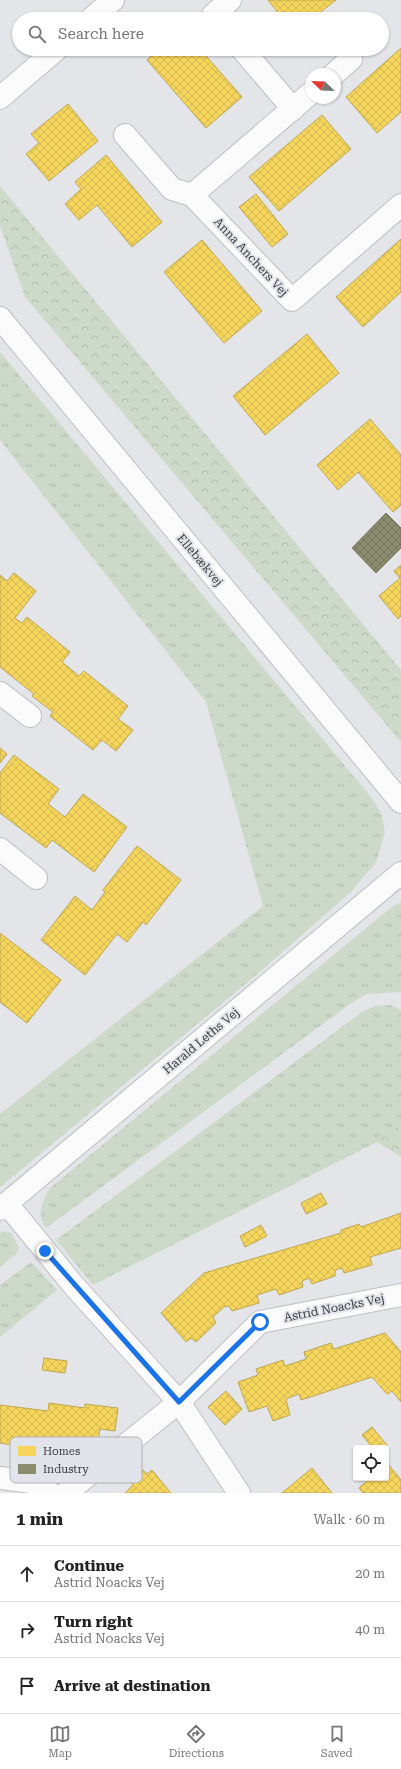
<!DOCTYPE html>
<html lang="en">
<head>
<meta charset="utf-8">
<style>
	body { margin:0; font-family:"Roboto Serif",serif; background:#f2f2f2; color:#222 }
	.controls { position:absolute; right:12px; bottom:12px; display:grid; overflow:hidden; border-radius:4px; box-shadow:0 1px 3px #0004 }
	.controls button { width:36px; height:36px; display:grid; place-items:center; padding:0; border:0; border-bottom:1px solid #e0e0e0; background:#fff; color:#222; font:20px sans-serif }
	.compass { position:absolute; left:305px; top:68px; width:36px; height:36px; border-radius:50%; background:#fff; box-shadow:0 1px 3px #0004; rotate:293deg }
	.stop { position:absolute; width:12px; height:12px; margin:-9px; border:3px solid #1a73e8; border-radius:50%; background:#fff }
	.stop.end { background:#1a73e8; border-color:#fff; box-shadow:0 1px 4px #0008 }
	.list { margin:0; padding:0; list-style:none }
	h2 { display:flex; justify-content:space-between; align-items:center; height:52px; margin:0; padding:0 16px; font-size:17px }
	h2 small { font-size:13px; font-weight:400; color:#767676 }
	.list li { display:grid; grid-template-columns:26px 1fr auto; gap:12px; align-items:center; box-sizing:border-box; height:56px; padding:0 16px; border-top:1px solid #e0e0e0 }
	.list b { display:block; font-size:15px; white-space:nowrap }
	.list p { margin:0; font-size:13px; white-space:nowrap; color:#767676 }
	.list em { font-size:13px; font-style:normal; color:#767676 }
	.icon { flex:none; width:22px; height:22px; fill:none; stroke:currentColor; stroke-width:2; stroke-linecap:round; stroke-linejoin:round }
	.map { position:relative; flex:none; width:401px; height:1493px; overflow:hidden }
	.search { position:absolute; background:#fff; box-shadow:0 1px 3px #0004; left:12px; right:12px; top:12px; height:44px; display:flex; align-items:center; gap:10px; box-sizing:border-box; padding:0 14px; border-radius:22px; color:#767676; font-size:15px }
	.sheet { height:220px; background:#fff }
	nav { display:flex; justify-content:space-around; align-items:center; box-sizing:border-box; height:56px; border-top:1px solid #e0e0e0; background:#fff; font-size:11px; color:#767676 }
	nav a { display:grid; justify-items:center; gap:2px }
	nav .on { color:#76777a }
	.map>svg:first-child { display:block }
	.grass { fill:url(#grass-tufts) }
	.forest { fill:url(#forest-crowns) }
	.homes { fill:url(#homes-cross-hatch); stroke:#bea753 }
	.industry { fill:url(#industry-cross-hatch); stroke:#747460 }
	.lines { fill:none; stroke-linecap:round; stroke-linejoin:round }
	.minor-casing { stroke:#bebfc2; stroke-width:24 }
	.tertiary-casing { stroke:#bebfc2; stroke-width:24 }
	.minor { stroke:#fbfbfc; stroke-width:22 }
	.tertiary { stroke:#fbfbfc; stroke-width:22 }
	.route { stroke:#1a73e8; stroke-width:5 }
	.labels { text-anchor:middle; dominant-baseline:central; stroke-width:4; stroke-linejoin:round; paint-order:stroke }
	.street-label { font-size:12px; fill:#3b3c3e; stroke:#e1e4ea }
	.key { fill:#e1e4ea; stroke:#afb2b6; stroke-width:1 }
	.key-label { font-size:11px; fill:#3b3c3e }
</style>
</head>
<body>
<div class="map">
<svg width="401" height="1493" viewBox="0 0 401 1493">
	<defs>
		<pattern id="grass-tufts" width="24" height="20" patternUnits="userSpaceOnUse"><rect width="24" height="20" fill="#cddac9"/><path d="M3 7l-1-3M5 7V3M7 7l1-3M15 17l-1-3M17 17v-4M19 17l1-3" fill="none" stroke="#b1bcae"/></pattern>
		<pattern id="forest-crowns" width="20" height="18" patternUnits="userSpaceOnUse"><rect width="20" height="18" fill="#cddac9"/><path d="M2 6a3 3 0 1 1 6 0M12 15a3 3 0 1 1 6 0" fill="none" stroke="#b1bcae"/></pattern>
		<pattern id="homes-cross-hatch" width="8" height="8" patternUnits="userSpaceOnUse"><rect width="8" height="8" fill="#f6d55c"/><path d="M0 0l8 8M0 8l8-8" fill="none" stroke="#d4b851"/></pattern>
		<pattern id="industry-cross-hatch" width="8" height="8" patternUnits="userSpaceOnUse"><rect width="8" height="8" fill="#8c8c6e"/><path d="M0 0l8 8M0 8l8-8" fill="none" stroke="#74745c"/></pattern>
	</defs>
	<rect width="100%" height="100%" fill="#e3e5e8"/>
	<g class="grass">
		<path d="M0 352 371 797 382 815 385 833 376 862 351 892 249 981 0 1187V1114L263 906 206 702 0 440Z"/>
		<path d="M401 902V992L366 994 350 1004 46 1228C36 1212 42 1205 49 1189L393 906Z"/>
		<path d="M391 1005 401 1010V1124L377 1142 93 1285 56 1240 362 1012 375 1006Z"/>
		<path d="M4 1231 11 1233 19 1247 17 1253 0 1267V1233Z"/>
		<path d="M31 1262 57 1290 0 1337V1285Z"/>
	</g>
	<g class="forest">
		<path d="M0 186 401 670V742L25 297 0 226Z"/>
		<path d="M401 1124V1157L377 1142Z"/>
	</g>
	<g class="homes">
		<path d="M268 0H336L312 19H283Z"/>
		<path d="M401 48V112L377 133 346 97Z"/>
		<path d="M159 49H200L242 97 206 128 147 60Z"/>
		<path d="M68 104 98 141 49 181 26 154 39 143 31 134Z"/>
		<path d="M322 115 351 149 279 211 249 177Z"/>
		<path d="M106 155 162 222 132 247 97 205 79 220 65 204 81 189 75 182Z"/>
		<path d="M256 194 288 234 272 247 239 207Z"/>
		<path d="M401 239V292L363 327 336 297Z"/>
		<path d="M202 240 262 311 224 343 164 272Z"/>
		<path d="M307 334 339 373 265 435 233 396Z"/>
		<path d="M370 419 401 455V505L393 512 358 472 338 490 317 465Z"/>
		<path d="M401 565V616L398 619 379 596 400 578 394 571Z"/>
		<path d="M14 573 36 591 15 618 22 623 27 617 70 652 62 662 79 676 84 671 128 706 118 719 133 730 116 751 102 740 93 750 50 716 53 712 32 696 34 694 0 667V575L7 581Z"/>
		<path d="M0 748 7 754 0 763Z"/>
		<path d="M14 755 59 789 48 804 65 817 83 794 127 827 94 872 52 840 46 848 0 813V773Z"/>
		<path d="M137 846 181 880 146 925 143 922 127 942 117 934 85 975 41 940 75 896 92 910 105 892 103 890Z"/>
		<path d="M0 933 61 980 27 1023 0 1002Z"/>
		<path d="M321 1193 327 1204 306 1214 301 1203Z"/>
		<path d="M401 1213V1248L370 1257 372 1265 344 1273 342 1268 335 1270V1276L312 1284 309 1278 302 1281 303 1287 279 1295 276 1289 257 1295 259 1303 232 1311 229 1306 224 1307 213 1317 216 1323 196 1342 191 1338 186 1342 161 1313 204 1273 341 1233V1230L359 1224 361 1227Z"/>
		<path d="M261 1225 267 1236 245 1247 240 1236Z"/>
		<path d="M385 1333 401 1352V1402L392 1391 387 1394 372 1377 301 1400 299 1394 286 1399 290 1415 273 1421 267 1406 249 1412 238 1382 258 1375 256 1369 283 1360 285 1366 306 1359 304 1352 331 1343 334 1349Z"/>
		<path d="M44 1358 67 1361 65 1373 42 1370Z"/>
		<path d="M226 1391 242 1409 225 1425 208 1407Z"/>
		<path d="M49 1403 85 1408V1404L118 1408 115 1431 100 1429 97 1448H90L89 1454 61 1451V1444L46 1442V1449L30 1447 29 1454 12 1452V1445L0 1443V1405L48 1411Z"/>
		<path d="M372 1427 387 1445 383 1448H373L362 1435Z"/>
		<path d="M388 1464 401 1480V1493H363L359 1488 370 1478H386V1465Z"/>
		<path d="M312 1468 332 1493H282Z"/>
		<path d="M143 1470 147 1474 152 1470 171 1493H125L133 1485 130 1480Z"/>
	</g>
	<path class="industry" d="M386 513 401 528V548L376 573 352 548Z"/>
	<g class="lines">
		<defs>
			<g id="minor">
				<path d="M91 19 113 0"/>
				<path d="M216 19 213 15 230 0"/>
				<path d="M242 49 293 109"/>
				<path d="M334 74 351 59"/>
				<path d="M311 93 192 195 292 300 401 205"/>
				<path d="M0 98 57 49"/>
				<path d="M125 135 172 189 192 195"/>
				<path d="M0 693 30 716"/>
				<path d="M0 849 36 878"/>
				<path d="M7 1204 75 1287 179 1402 239 1493"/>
				<path d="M0 1209 401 873"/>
				<path d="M0 1478 38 1483 50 1493"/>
				<path d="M66 1493 179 1402 260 1322 401 1295"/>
			</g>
			<path id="tertiary" d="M0 318 401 802"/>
		</defs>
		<use href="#minor" class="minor-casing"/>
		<use href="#tertiary" class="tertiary-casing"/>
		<use href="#minor" class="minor"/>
		<use href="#tertiary" class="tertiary"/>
	</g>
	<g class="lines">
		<path class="route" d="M45 1251 179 1402 260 1322"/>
	</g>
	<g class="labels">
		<g class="street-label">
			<text transform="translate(251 257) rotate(47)">Anna Anchers Vej</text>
			<text transform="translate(200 560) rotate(50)">Ellebækvej</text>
			<text transform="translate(201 1041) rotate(-40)">Harald Leths Vej</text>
			<text transform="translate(334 1308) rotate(-11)">Astrid Noacks Vej</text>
		</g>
	</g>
	<rect x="10" y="1437" width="132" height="46" rx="6" class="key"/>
	<rect x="18" y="1446" width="18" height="10" fill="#f6d55c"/>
	<rect x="18" y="1464" width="18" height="10" fill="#8c8c6e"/>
	<g class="key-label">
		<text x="43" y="1455">Homes</text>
		<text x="43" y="1473">Industry</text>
	</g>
</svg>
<div class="controls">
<button><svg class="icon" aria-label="locate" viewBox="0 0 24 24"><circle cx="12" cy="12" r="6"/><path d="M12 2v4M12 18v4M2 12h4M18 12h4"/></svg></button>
</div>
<svg class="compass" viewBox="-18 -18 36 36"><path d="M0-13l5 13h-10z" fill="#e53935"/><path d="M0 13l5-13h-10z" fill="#767676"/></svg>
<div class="stop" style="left:260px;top:1322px"></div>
<div class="stop end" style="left:45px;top:1251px"></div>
<div class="search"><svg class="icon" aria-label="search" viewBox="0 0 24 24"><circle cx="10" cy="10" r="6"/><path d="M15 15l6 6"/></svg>Search here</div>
</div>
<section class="sheet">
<h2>1 min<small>Walk · 60 m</small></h2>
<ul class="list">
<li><svg class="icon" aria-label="ahead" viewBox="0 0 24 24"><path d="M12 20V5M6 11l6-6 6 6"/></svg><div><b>Continue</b><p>Astrid Noacks Vej</p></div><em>20 m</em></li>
<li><svg class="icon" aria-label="right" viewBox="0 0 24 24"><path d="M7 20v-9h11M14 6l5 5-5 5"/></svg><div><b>Turn right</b><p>Astrid Noacks Vej</p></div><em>40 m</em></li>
<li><svg class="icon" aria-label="arrive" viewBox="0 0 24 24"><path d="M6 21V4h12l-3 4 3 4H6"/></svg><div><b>Arrive at destination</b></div></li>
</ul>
</section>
<nav>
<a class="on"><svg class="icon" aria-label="map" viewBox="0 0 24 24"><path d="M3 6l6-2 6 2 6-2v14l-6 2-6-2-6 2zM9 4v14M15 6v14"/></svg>Map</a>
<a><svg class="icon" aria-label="directions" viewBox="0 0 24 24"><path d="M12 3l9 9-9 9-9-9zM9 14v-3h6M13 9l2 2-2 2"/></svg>Directions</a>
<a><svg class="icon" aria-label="saved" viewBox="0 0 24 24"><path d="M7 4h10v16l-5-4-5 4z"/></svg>Saved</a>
</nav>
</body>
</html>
